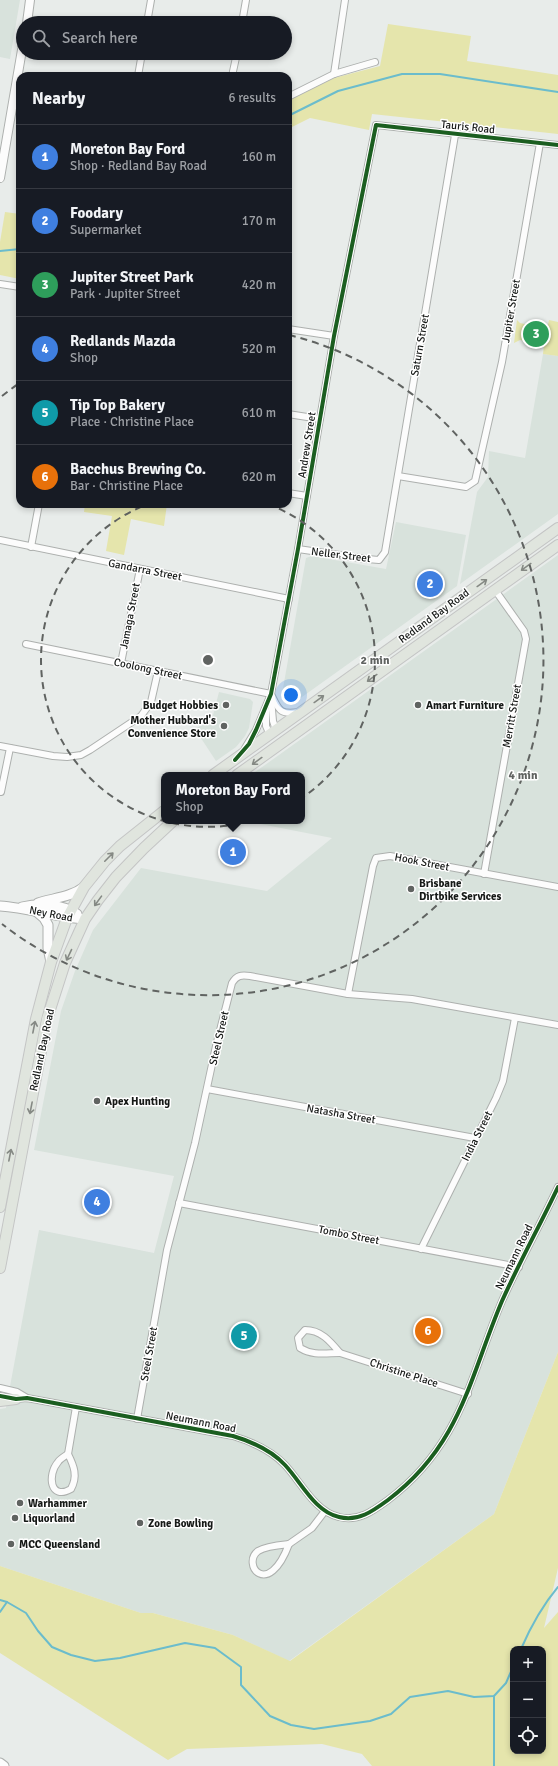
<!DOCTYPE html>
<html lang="en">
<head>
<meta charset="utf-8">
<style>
	body { margin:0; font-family:Signika,sans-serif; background:#242831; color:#f1f3f6 }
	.controls { position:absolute; right:12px; bottom:12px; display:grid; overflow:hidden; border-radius:8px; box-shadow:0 2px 6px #0003 }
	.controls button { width:36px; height:36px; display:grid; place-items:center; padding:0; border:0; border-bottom:1px solid #363941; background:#171b24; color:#f1f3f6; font:20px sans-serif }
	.you { position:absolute; left:291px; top:695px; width:14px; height:14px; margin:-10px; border:3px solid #fff; border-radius:50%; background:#1a73e8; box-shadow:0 0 0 6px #1a73e833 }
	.badge { display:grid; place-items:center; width:26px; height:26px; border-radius:50%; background:#b0b2b3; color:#fff; font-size:13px; font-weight:700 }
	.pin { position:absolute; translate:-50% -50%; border:2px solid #fff; box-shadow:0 1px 4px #0006 }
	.popup { position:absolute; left:161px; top:772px; width:144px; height:52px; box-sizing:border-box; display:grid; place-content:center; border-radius:8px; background:#171b24; filter:drop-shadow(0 1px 3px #0005); font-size:13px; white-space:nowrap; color:#9ea1a6 }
	.popup b { font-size:15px; color:#f1f3f6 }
	.popup::after { content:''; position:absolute; left:50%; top:100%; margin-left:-8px; border:8px solid transparent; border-top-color:#171b24 }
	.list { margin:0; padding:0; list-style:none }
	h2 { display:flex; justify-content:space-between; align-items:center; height:52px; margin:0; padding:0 16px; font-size:17px }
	h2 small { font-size:13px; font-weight:400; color:#9ea1a6 }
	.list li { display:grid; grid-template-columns:26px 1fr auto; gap:12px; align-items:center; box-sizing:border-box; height:64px; padding:0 16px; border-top:1px solid #363941 }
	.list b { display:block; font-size:15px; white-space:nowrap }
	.list p { margin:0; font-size:13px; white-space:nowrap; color:#9ea1a6 }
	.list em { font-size:13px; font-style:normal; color:#9ea1a6 }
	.icon { flex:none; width:22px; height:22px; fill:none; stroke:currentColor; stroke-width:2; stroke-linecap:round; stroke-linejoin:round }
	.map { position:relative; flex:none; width:558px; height:1766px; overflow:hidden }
	.search { position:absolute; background:#171b24; box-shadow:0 2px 6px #0003; left:16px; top:16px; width:276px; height:44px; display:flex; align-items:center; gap:10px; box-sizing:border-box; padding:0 14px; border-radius:22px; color:#9ea1a6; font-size:15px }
	.panel { position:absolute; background:#171b24; box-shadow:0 2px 6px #0003; left:16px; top:72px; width:276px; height:436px; border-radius:12px }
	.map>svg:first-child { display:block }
	.built { fill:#d8e2dc }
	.green { fill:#e5e5ac; fill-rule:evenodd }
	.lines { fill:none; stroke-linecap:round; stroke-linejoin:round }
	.stream { stroke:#6bbccc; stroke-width:2 }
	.minor-casing { stroke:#adb0ae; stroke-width:8 }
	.tertiary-casing { stroke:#adb0ae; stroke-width:10 }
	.secondary-casing { stroke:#adb0ae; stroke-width:11 }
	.primary-casing { stroke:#c4c5c5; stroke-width:12 }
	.minor { stroke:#fcfcfc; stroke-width:6 }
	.tertiary { stroke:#fcfcfc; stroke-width:8 }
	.secondary { stroke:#fcfcfc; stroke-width:9 }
	.primary { stroke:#e0e5de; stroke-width:10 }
	.cycleway-casing { stroke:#fff; stroke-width:6 }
	.cycleway { stroke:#1b5e20; stroke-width:4 }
	.oneway { stroke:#858984 }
	.ring { fill:none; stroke:#606361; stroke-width:2; stroke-dasharray:7 5 }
	.poi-dot { fill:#606361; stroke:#fff; stroke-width:1.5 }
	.labels { text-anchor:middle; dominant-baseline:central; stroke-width:3; stroke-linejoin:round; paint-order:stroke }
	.street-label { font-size:11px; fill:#161917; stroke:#fff }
	.poi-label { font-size:11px; font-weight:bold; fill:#161917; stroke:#fff; text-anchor:start }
	.centre { fill:#606361; stroke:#fff; stroke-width:2 }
	.ring-label { font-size:12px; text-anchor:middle; font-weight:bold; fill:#606361; stroke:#fff; stroke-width:3; stroke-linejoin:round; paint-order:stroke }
</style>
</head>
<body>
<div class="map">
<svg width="558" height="1766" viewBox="0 0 558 1766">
	<rect width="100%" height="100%" fill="#e8ecea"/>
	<g class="built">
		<path d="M0 0H20L10 59 0 57Z"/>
		<path d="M543 354 558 356V514L460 584 477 492 488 477 489 451 525 458Z"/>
		<path d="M396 522 466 535 457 586 295 702 288 704 283 700 282 694 306 558 312 556 386 569Z"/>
		<path d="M558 555V1352L494 1514 289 1661 233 1635 153 1613H141L0 1566V1409L6 1408 39 1230 154 1253 174 1176 34 1150 61 1011 75 971 93 930 141 868 267 891 332 838 245 821H302V775H251Z"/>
		<path d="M219 692 250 699 253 702 249 728 245 736 236 747 216 761 195 729 212 719Z"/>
	</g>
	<g class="green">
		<path d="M388 24 471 36 467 61 558 75V134L372 114 369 130 310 118 288 129V101L334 78 380 66Z"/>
		<path d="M5 212 20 214V279L0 275V242Z"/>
		<path d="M517 320 520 323 547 329 549 320 558 322V356L543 354 544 345 520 340 514 343Z"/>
		<path d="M85 504H167L164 526 131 519 124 555 106 551 112 516 84 512Z"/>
		<path d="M558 1352V1568L544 1628 558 1612V1766H372L362 1754 322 1744 187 1749 168 1760 0 1653V1566L141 1613H153L233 1635 290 1661 494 1514ZM513 1649H543V1751H513Z"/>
	</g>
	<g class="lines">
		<g class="stream">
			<path d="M288 116 338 91 402 74H440L558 92"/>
			<path d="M0 251 20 249"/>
			<path d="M0 1600 7 1602 26 1613 38 1631 52 1647 71 1655 95 1661 120 1658 185 1643 215 1648 241 1667V1685L270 1716 291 1725 314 1729 370 1721 391 1714 410 1697 448 1691 474 1697 494 1696 506 1683 513 1667"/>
			<path d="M0 1612 7 1602"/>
			<path d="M521 1649C531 1626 542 1606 558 1587"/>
			<path d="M494 1696V1766"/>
		</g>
		<defs>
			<g id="minor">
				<path d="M147 23 151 0"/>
				<path d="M242 23 246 0"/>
				<path d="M334 74 345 0"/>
				<path d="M138 76 142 53"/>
				<path d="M232 76 237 53"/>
				<path d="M288 97 334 74 375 62"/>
				<path d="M0 284 20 287"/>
				<path d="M288 329 334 336"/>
				<path d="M288 414 320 419"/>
				<path d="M398 476 466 487 475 481 502 362 540 143"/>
				<path d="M288 493 307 496"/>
				<path d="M0 540 289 599"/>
				<path d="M31 547 39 504"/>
				<path d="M298 549 367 559 379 560 385 552 455 135"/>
				<path d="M26 644 271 694"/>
				<path d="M121 663 140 569"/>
				<path d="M271 694C279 710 279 715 299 712"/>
				<path d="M271 698 273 721 276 730"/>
				<path d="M266 710V726L270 735"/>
				<path d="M0 746 53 756 67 757 81 755 90 750 141 716 151 702 158 671"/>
				<path d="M245 748 256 730 271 694 298 549 334 336 376 125 558 145"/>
				<path d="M1 792 10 748"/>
				<path d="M484 874 526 639 524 631 495 590"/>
				<path d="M348 994 373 866 376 858 390 856 558 887"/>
				<path d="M207 1089 475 1138"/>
				<path d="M179 1203 519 1267"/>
				<path d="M421 1249 496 1098 503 1081 515 1018"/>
				<path d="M305 1330C321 1330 330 1341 340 1353 326 1353 313 1356 300 1348L298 1338Z"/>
				<path d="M340 1353 468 1394"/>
				<path d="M0 1388 17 1392 27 1398"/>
				<path d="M0 1396 16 1399 27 1398 233 1436C253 1442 271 1450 285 1465 301 1482 315 1512 339 1517 358 1522 373 1511 388 1500 461 1445 469 1379 502 1301 519 1263 540 1225 558 1187"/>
				<path d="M137 1419 167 1250 195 1143 216 1046 232 983C237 975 241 975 250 976L348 994 412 999 558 1025"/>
				<path d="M68 1454C74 1466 78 1476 71 1489 50 1501 47 1475 58 1462 60 1459 65 1456 68 1454Z"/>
				<path d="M68 1454 76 1407"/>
				<path d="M289 1544C268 1600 241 1564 258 1551 266 1546 279 1545 289 1544Z"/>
				<path d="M289 1544 312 1528 325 1511"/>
			</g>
			<g id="tertiary">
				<path d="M27 23 30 0"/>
				<path d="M0 178 23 44"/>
			</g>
			<g id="secondary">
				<path d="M38 903C54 898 71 897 84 887"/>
				<path d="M0 906C29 908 56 917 85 919"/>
				<path d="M22 907C40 903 62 904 77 914"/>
				<path d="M37 912 44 918 48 925V948L51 962"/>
				<path d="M0 1763 4 1766"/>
			</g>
			<g id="primary">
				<path d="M213 775 558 528"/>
				<path d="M237 775 558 545"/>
				<path d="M0 1207 36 1019 51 962 67 918 84 887 105 861 120 846 164 811"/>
				<path d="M0 1268 47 1019 65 963 85 919 98 900 116 877 144 848 173 821"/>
				<path d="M0 1401 16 1399"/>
			</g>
		</defs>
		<use href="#minor" class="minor-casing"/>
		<use href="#tertiary" class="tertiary-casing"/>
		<use href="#secondary" class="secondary-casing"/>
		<use href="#primary" class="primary-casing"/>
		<use href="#minor" class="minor"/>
		<use href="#tertiary" class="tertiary"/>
		<use href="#secondary" class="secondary"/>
		<use href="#primary" class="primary"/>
		<defs>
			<g id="cycleway">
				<path d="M235 760 249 744 256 730 271 694 298 549 334 336 376 125 558 145"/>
				<path d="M0 1396 16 1399 27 1398 233 1436C253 1442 271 1450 285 1465 301 1482 315 1512 339 1517 358 1522 373 1511 388 1500 461 1445 469 1379 502 1301 519 1263 540 1225 558 1187"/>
			</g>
		</defs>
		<use href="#cycleway" class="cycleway-casing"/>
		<use href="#cycleway" class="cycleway"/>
	</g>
	<defs><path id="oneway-shaft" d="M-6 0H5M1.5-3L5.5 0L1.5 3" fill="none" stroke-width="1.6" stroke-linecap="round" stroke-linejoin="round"/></defs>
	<g class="oneway">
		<use href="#oneway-shaft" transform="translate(526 567) rotate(144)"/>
		<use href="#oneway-shaft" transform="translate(482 583) rotate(-36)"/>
		<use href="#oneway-shaft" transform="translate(372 678) rotate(144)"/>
		<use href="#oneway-shaft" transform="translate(319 699) rotate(-36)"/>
		<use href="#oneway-shaft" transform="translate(257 761) rotate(144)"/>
		<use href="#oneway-shaft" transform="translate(109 857) rotate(-45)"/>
		<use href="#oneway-shaft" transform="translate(98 901) rotate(126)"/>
		<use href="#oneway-shaft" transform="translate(69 955) rotate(115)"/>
		<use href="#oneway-shaft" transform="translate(34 1027) rotate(-79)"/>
		<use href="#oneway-shaft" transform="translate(31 1108) rotate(101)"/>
		<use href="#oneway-shaft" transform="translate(10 1155) rotate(-79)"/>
	</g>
	<g class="ring">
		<path d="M268 504A167 167 0 1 1 148 504"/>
		<path d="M2 396A335 335 0 0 1 18 384M289 335A335 335 0 1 1 2 924"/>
	</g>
	<g class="poi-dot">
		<circle cx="226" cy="705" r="4"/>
		<circle cx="418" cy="705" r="4"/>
		<circle cx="224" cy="726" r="4"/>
		<circle cx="411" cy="889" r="4"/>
		<circle cx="97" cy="1101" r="4"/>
		<circle cx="20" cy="1503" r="4"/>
		<circle cx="15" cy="1518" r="4"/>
		<circle cx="140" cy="1523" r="4"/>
		<circle cx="11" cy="1544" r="4"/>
	</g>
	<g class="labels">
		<g class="street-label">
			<text transform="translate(468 127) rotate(6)">Tauris Road</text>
			<text transform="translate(511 311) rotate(-80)">Jupiter Street</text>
			<text transform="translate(420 345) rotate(-80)">Saturn Street</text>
			<text transform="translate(307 445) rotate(-81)">Andrew Street</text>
			<text transform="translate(341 555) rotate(7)">Neller Street</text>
			<text transform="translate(145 570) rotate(11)">Gandarra Street</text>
			<text transform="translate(130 616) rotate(-79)">Jamaga Street</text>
			<text transform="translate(434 616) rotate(-36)">Redland Bay Road</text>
			<text transform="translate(148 669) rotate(12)">Coolong Street</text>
			<text transform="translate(512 716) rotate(-80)">Merritt Street</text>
			<text transform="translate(422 862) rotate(11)">Hook Street</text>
			<text transform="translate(51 914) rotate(11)">Ney Road</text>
			<text transform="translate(219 1038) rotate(-77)">Steel Street</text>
			<text transform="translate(42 1050) rotate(-78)">Redland Bay Road</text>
			<text transform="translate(341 1114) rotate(10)">Natasha Street</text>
			<text transform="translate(477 1136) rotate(-63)">India Street</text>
			<text transform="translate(349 1235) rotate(11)">Tombo Street</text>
			<text transform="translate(514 1257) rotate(-64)">Neumann Road</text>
			<text transform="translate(149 1354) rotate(-80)">Steel Street</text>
			<text transform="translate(404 1373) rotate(18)">Christine Place</text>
			<text transform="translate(201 1422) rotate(11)">Neumann Road</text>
		</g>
		<g class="poi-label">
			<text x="218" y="705" text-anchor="end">Budget Hobbies</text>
			<text x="426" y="705">Amart Furniture</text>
			<text x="216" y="720" text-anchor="end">Mother Hubbard's<tspan x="216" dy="13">Convenience Store</tspan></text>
			<text x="419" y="883">Brisbane<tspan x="419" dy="13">Dirtbike Services</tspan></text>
			<text x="105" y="1101">Apex Hunting</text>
			<text x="28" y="1503">Warhammer</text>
			<text x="23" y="1518">Liquorland</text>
			<text x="148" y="1523">Zone Bowling</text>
			<text x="19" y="1544">MCC Queensland</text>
		</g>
	</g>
	<circle cx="208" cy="660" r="6" class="centre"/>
	<g class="ring-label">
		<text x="375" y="664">2 min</text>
		<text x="523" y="779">4 min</text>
	</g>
</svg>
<div class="controls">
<button>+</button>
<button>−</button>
<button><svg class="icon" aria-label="locate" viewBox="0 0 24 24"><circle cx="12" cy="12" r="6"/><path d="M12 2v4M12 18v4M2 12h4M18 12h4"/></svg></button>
</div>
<div class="you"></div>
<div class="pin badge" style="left:233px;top:852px;background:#3f7fe0">1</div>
<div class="popup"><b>Moreton Bay Ford</b>Shop</div>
<div class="pin badge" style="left:430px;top:584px;background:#3f7fe0">2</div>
<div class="pin badge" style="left:536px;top:334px;background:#2e9e5b">3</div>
<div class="pin badge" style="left:97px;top:1202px;background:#3f7fe0">4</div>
<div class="pin badge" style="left:244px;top:1336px;background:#0f9aa8">5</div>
<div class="pin badge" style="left:428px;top:1331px;background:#e8710a">6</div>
<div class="search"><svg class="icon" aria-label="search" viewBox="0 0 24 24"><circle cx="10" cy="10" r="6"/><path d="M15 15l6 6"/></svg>Search here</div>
<section class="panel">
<h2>Nearby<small>6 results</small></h2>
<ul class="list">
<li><span class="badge" style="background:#3f7fe0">1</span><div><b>Moreton Bay Ford</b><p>Shop · Redland Bay Road</p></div><em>160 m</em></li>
<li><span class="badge" style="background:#3f7fe0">2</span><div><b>Foodary</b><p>Supermarket</p></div><em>170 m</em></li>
<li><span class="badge" style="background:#2e9e5b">3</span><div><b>Jupiter Street Park</b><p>Park · Jupiter Street</p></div><em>420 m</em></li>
<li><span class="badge" style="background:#3f7fe0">4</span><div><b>Redlands Mazda</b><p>Shop</p></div><em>520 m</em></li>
<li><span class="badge" style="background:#0f9aa8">5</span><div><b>Tip Top Bakery</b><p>Place · Christine Place</p></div><em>610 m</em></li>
<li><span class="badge" style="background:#e8710a">6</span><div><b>Bacchus Brewing Co.</b><p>Bar · Christine Place</p></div><em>620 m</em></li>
</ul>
</section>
</div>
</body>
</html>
